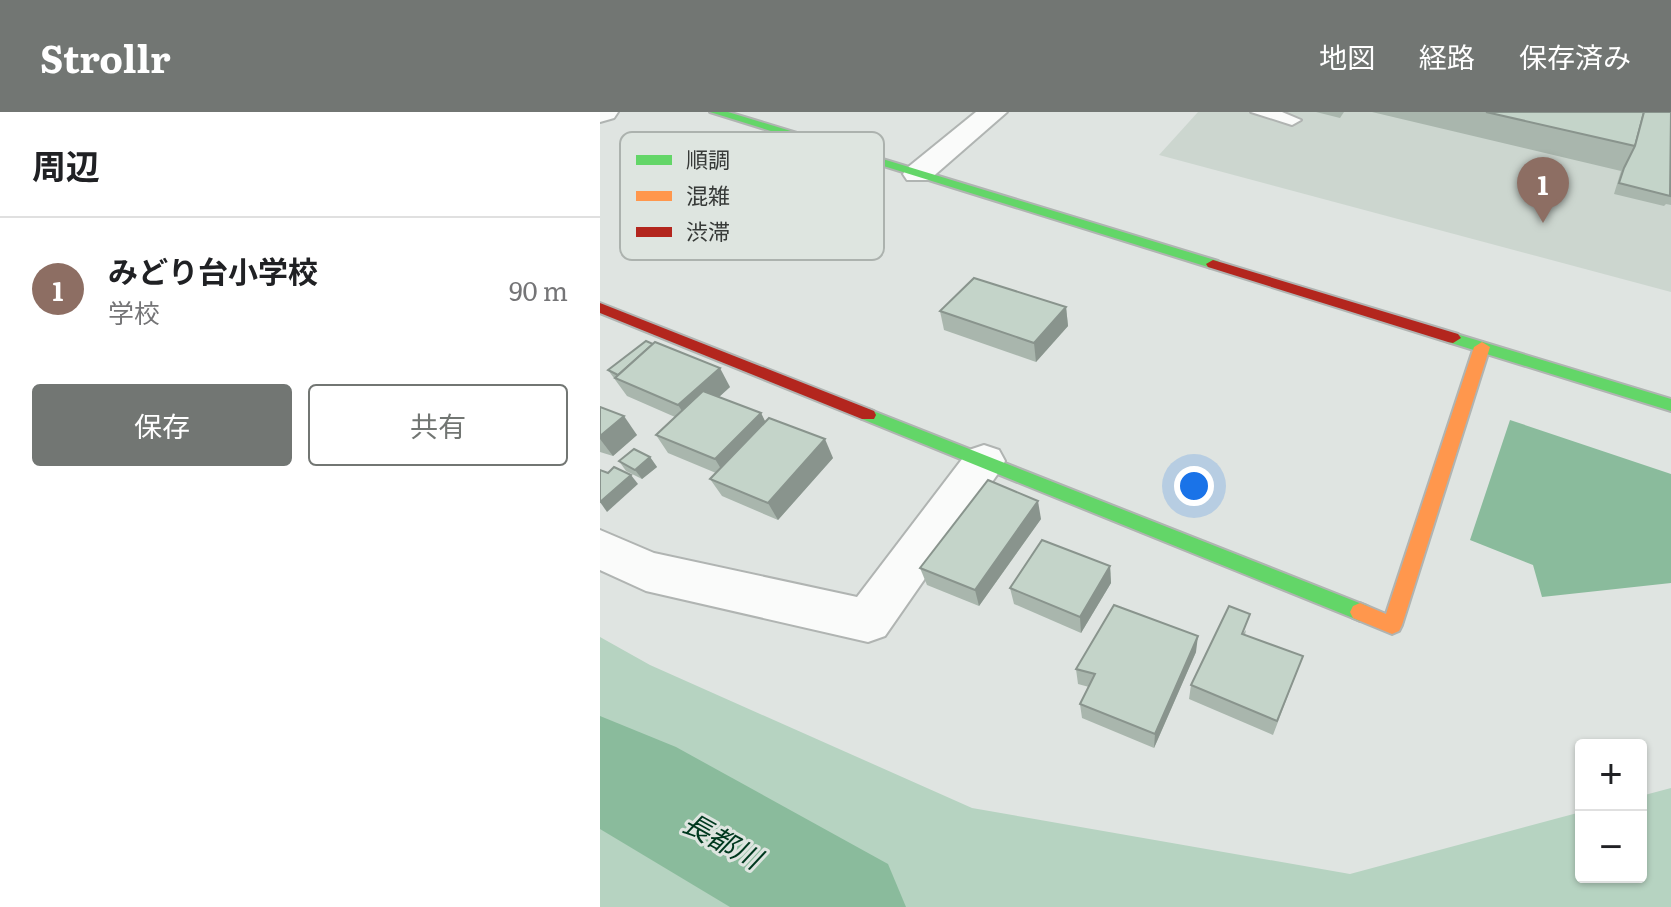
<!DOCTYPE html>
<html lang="ja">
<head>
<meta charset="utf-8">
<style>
	body { margin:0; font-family:Literata,"Noto Sans JP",serif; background:#f2f2f2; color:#202124 }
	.controls { position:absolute; right:24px; bottom:24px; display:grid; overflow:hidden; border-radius:8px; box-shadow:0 2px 6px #0004 }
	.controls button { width:72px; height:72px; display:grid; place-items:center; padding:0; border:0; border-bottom:2px solid #e0e0e0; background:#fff; color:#202124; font:40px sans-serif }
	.you { position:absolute; left:594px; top:374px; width:28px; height:28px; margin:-20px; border:6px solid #fff; border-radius:50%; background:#1a73e8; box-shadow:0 0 0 12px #1a73e833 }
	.badge { display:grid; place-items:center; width:52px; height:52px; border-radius:50%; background:#727673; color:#fff; font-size:26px; font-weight:700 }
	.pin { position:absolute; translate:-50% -66px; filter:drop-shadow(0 2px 4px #0008) }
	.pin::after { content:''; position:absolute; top:42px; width:28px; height:24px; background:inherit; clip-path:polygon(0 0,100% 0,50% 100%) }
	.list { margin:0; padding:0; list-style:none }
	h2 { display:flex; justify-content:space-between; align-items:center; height:104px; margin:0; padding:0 32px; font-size:34px }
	h2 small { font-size:26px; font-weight:400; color:#757577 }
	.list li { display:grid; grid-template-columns:52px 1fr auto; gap:24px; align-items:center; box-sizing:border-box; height:144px; padding:0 32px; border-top:2px solid #e0e0e0 }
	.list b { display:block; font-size:30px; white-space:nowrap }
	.list p { margin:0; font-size:26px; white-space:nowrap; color:#757577 }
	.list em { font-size:26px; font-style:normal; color:#757577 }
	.actions { display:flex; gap:16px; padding:24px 32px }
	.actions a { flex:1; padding:18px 0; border:2px solid #727673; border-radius:8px; text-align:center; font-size:28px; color:#727673 }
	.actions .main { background:#727673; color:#fff }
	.map { position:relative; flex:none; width:1071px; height:795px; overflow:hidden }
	header { display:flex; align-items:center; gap:48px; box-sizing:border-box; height:112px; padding:0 40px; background:#727673; color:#fff }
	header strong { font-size:38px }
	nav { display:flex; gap:44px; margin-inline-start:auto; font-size:28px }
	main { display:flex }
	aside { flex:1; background:#fff }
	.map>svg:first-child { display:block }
	.built { fill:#ccd6cf }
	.green { fill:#b6d3c1 }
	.water { fill:#8abb9c }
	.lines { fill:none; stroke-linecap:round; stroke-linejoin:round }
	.river { fill:#8abb9c; fill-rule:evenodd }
	.lane-casing { stroke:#b0b4b2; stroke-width:4 }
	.street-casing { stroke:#b0b4b2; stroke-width:4 }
	.fast-casing { stroke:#b0b4b2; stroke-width:4 }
	.slow-casing { stroke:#b0b4b2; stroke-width:4 }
	.jam-casing { stroke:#b0b4b2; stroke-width:4 }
	.lane { fill:#fafbfa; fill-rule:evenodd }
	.street { fill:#fafbfa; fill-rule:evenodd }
	.fast { fill:#63d668; fill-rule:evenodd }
	.slow { fill:#ff974d; fill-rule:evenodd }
	.jam { fill:#b3261e; fill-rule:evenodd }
	.wall { fill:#a9b6ad }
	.shaded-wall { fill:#89948d }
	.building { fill:#c4d4c9; stroke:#89948d; stroke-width:2 }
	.labels { text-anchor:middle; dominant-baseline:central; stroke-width:6; stroke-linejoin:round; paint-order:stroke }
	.near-water-label { font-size:28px; font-style:italic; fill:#00391f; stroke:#dee5e0 }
	.key { fill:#dee5e0; stroke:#acb2ae; stroke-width:2 }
	.key-label { font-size:22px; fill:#373a38 }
</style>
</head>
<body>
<header>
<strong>Strollr</strong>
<nav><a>地図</a><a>経路</a><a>保存済み</a></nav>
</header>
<main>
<aside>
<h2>周辺<small></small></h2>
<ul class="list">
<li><span class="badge" style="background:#8d6e63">1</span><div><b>みどり台小学校</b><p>学校</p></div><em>90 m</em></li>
</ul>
<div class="actions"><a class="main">保存</a><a>共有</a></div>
</aside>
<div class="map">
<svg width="1071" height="795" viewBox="0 0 1071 795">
	<rect width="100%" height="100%" fill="#dfe4e1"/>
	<path class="built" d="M598 0H1071V180L559 43Z"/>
	<path class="green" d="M0 525 50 553 372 696 750 762 981 700V765H1041V684L1071 676V795H0Z"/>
	<path class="water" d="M910 308 1071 362V471L942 485 933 453 870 428Z"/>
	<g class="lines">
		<path class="river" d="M0 604 76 635 288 752 306 795H130L0 717Z"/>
		<defs>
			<path id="lane" d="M651 0H682L701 8 692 13Z"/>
			<g id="street">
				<path d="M0 0H18L14 6 0 10Z"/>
				<path d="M376 0H407L329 68H307L303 62 307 56Z"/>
				<path d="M384 333 399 338 405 349 399 360 285 524 268 530 46 479 0 458V418L54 441 257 485 369 338Z"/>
			</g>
			<g id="fast">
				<path d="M110 0H128L618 149 620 152 613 156 608 155Z"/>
				<path d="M853 221 1071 287V299L848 230V222Z"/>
				<path d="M268 297 767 494 770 500 767 506 760 509 753 506 262 307 260 303 262 299Z"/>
			</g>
			<path id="slow" d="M882 230 890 235 802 513 799 519 792 522 753 506 750 500 753 494 760 491 786 502 874 235Z"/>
			<g id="jam">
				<path d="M613 148 858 222 861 226 853 231 848 230 608 155 606 152Z"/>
				<path d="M0 191 274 299 276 303 274 307H262L0 201Z"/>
			</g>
		</defs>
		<use href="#lane" class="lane-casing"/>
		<use href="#street" class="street-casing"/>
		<use href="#fast" class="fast-casing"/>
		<use href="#slow" class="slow-casing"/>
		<use href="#jam" class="jam-casing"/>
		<use href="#lane" class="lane"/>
		<use href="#street" class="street"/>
		<use href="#fast" class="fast"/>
		<use href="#slow" class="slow"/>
		<use href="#jam" class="jam"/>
	</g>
	<g class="wall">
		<path d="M716 0H744L740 6Z"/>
		<path d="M772 0H1071V93L1066 92 1064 94 1014 82 1021 59Z"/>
		<path d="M104 102 105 104 166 109 170 119 139 142 94 126 93 124 82 121 77 111Z"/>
		<path d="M466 195 468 214 436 250 344 218 340 199Z"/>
		<path d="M8 258 130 275 119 285 161 301 165 310 233 346 178 408 122 384 110 367 116 361 68 341 56 323 75 305 27 284Z"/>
		<path d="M0 295 37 323 13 344 0 340Z"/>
		<path d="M50 345 57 355 42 367 26 359 19 349Z"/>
		<path d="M441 407 379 494 327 473 320 456Z"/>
		<path d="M510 454 511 471 481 521 414 492 410 476Z"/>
		<path d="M646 518 645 523 703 544 673 623 589 587 591 573Z"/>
		<path d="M596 540 554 636 482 606 480 592 489 575 478 572 476 557Z"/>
	</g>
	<g class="shaded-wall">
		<path d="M104 102 109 112 89 116 92 124 87 114Z"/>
		<path d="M166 109 170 119 139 142 134 132Z"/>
		<path d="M466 195 468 214 436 250 434 231Z"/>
		<path d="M120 256 130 275 90 311 78 293Z"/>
		<path d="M161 301 170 319 126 365 115 347Z"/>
		<path d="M24 304 37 323 13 344 0 327V324Z"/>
		<path d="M225 327 233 346 178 408 168 391Z"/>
		<path d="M50 345 57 355 42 367 35 358Z"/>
		<path d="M31 363 38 372 7 400 0 390Z"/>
		<path d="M438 389 441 407 379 494 375 478Z"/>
		<path d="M510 454 511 471 481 521 480 505Z"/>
		<path d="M598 524 596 540 554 636 555 622Z"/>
	</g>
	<g class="building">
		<path d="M886 0H1044L1035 34Z"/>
		<path d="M1044 0H1071L1070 84 1019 71 1024 56 1035 34Z"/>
		<path d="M374 166 466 195 434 231 340 199Z"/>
		<path d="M46 229 53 232 18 263 8 258Z"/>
		<path d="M55 230 120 256 78 293 15 266Z"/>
		<path d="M103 279 161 301 115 347 56 323Z"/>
		<path d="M0 295 24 304 0 324Z"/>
		<path d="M169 306 225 327 168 391 110 367Z"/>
		<path d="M34 337 50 345 35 358 19 349Z"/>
		<path d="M14 355 31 363 0 390V358L8 361Z"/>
		<path d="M388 368 438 389 375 478 320 456Z"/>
		<path d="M442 428 510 454 480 505 410 476Z"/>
		<path d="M514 493 598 524 555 622 480 592 495 562 476 557Z"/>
		<path d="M629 494 650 502 642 522 703 544 677 609 591 573Z"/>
	</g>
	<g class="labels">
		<g class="near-water-label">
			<text transform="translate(123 727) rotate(29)">長都川</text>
		</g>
	</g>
	<rect x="20" y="20" width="264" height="128" rx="12" class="key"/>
	<rect x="36" y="43" width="36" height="10" fill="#63d668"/>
	<rect x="36" y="79" width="36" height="10" fill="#ff974d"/>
	<rect x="36" y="115" width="36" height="10" fill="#b3261e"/>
	<g class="key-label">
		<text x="86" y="56">順調</text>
		<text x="86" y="92">混雑</text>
		<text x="86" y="128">渋滞</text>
	</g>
</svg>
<div class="controls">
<button>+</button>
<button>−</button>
</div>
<div class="you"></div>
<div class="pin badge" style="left:943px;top:111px;background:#8d6e63">1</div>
</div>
</main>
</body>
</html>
